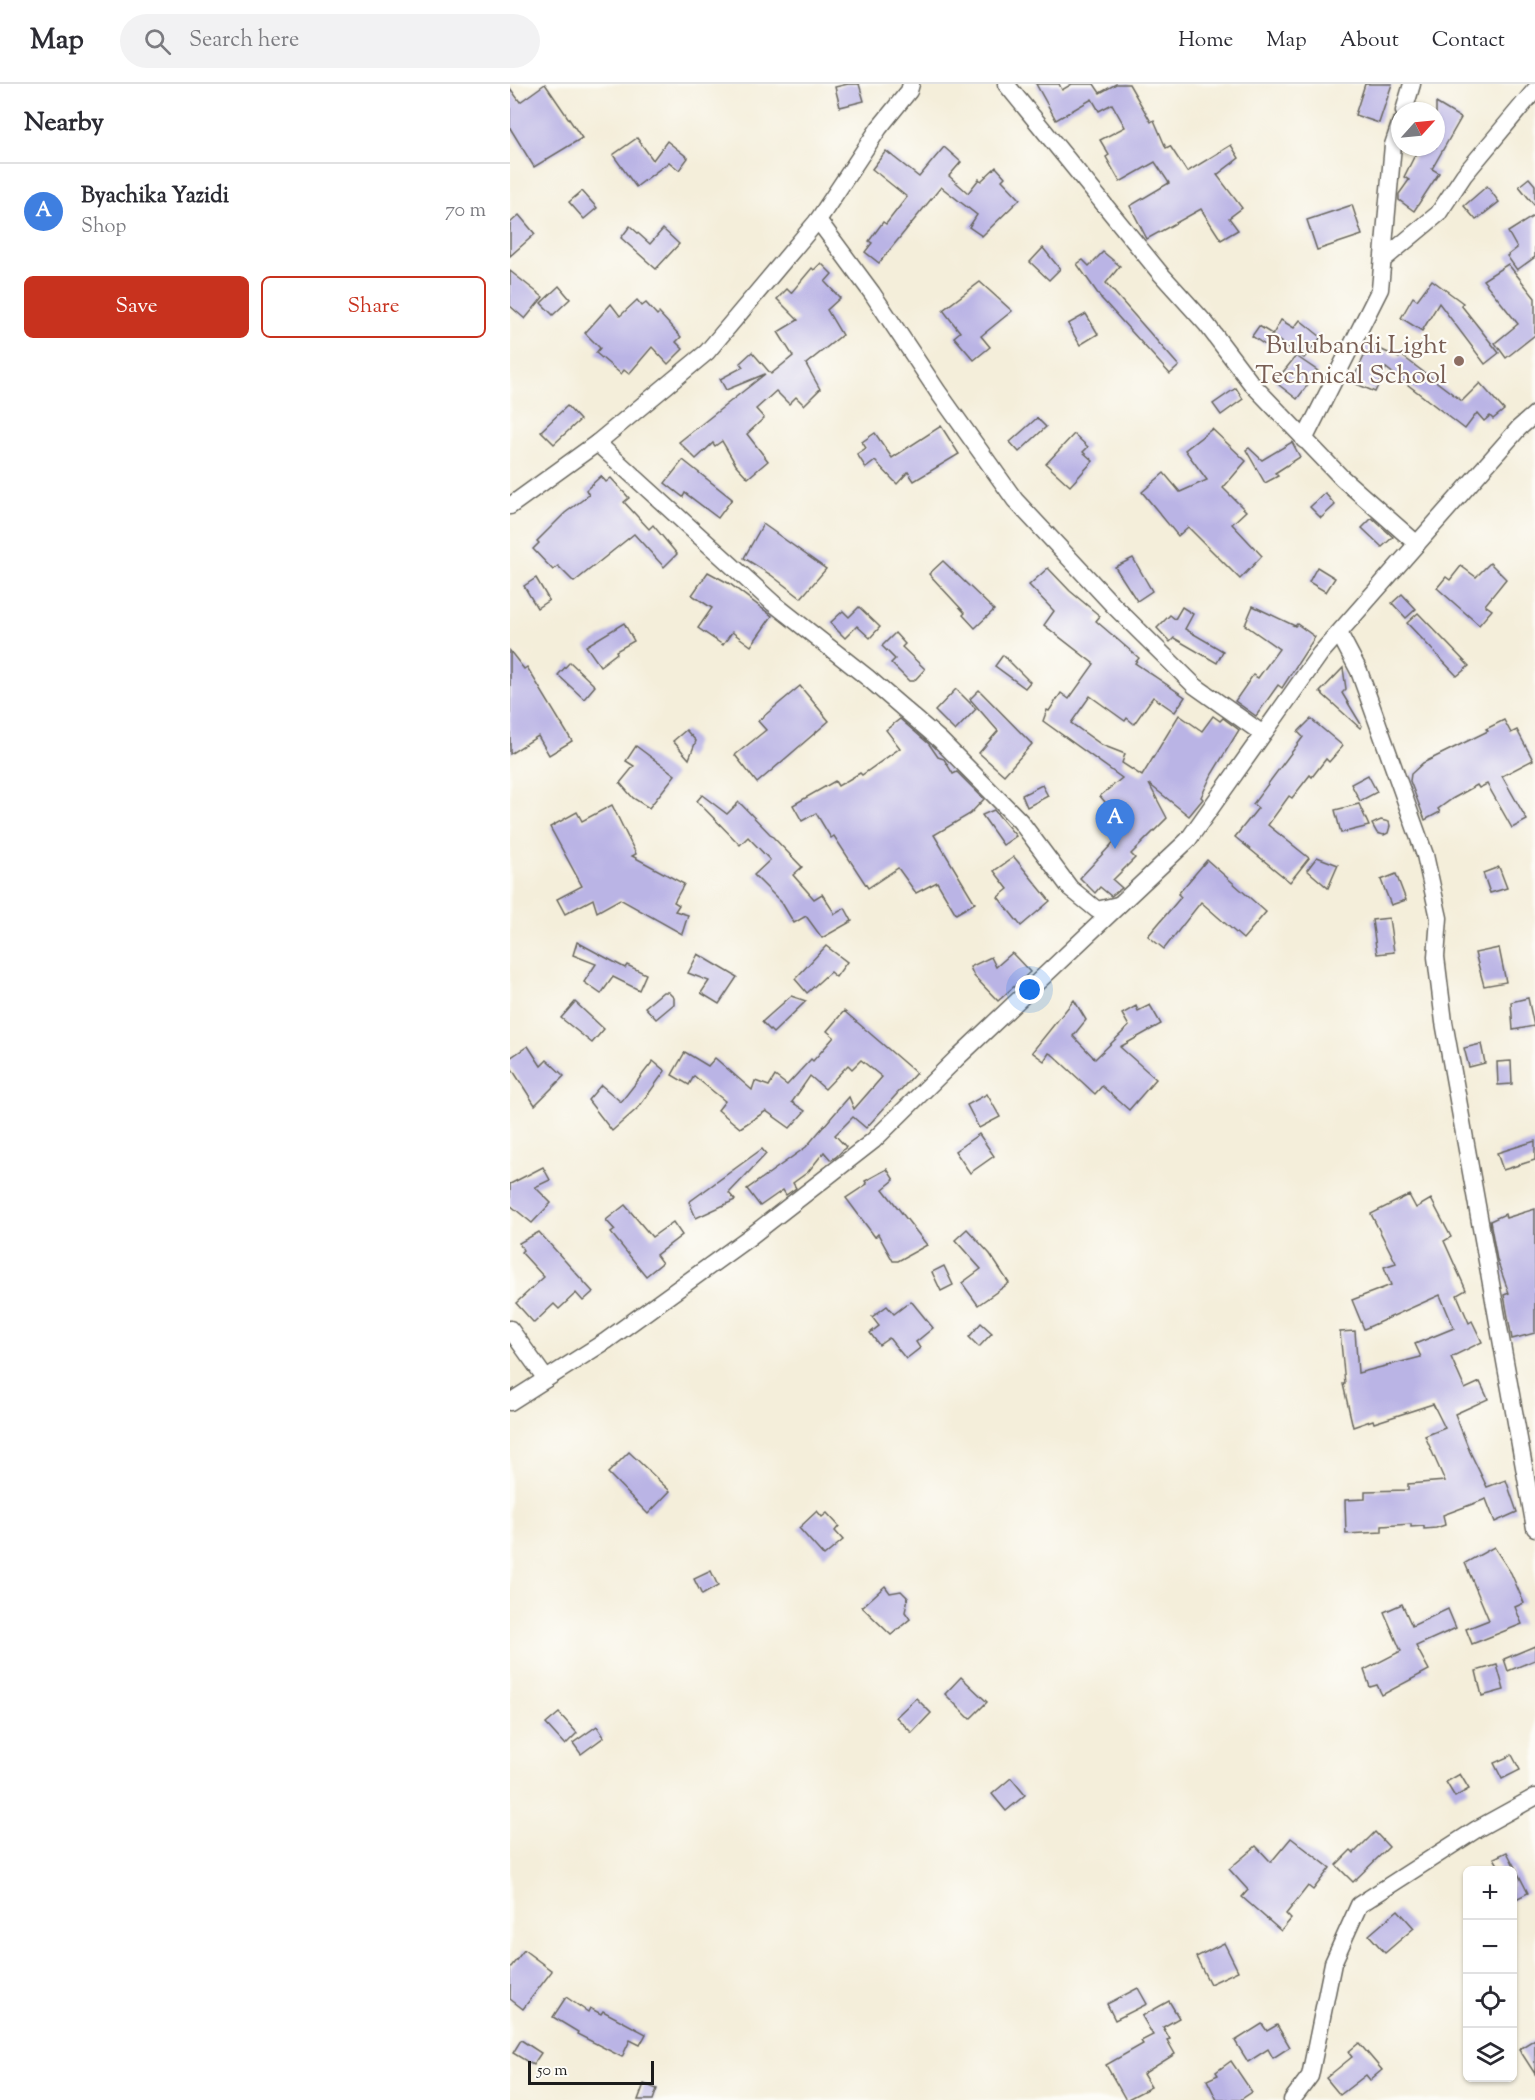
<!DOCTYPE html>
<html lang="en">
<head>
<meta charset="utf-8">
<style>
	body { margin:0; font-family:"Sorts Mill Goudy",serif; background:#f2f2f3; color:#2b2b33 }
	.controls { position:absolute; right:18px; bottom:18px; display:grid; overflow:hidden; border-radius:9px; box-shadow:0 2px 4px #0004 }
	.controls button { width:54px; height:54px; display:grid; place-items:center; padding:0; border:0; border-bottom:2px solid #e1e1e2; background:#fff; color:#2b2b33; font:30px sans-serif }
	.compass { position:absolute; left:881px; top:18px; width:54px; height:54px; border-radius:50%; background:#fff; box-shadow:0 2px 4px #0004; rotate:63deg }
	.scale { position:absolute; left:18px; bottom:15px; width:126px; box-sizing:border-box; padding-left:6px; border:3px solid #1c1c1c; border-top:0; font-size:16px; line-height:21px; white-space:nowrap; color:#1c1c1c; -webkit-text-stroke:4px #fdfcf7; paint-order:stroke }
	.you { position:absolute; left:520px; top:906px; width:21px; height:21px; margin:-15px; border:4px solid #fff; border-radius:50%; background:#1a73e8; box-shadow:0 0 0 9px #1a73e833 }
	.badge { display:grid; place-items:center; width:39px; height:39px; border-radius:50%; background:#c8321e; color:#fff; font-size:20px; font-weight:700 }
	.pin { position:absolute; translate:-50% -50px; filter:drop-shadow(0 2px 3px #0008) }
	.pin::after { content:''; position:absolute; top:32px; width:21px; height:18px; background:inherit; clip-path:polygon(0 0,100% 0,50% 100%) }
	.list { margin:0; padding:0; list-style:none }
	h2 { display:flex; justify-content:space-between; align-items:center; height:78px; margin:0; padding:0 24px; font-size:26px }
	h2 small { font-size:20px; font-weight:400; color:#7c7c81 }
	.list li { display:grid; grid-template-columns:39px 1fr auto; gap:18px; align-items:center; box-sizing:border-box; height:96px; padding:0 24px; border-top:2px solid #e1e1e2 }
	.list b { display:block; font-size:22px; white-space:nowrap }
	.list p { margin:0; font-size:20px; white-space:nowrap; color:#7c7c81 }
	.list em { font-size:20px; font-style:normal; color:#7c7c81 }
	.actions { display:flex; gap:12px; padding:18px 24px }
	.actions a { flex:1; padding:14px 0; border:2px solid #c8321e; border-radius:9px; text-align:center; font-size:21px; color:#c8321e }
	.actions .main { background:#c8321e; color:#fff }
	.icon { flex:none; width:33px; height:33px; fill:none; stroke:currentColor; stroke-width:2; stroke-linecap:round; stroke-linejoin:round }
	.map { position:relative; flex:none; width:1025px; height:2016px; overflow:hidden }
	header { display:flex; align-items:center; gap:36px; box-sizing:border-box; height:84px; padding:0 30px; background:#fff; border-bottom:2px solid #e1e1e2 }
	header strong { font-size:28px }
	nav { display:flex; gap:33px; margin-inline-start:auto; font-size:21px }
	.search { width:420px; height:54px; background:#f2f2f3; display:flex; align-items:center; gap:15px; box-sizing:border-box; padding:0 21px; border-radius:33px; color:#7c7c81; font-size:22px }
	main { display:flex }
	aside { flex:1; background:#fff }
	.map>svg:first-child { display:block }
	.building { fill:#bab4e5 }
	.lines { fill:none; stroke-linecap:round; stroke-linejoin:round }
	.street-casing { stroke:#68665e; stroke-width:19 }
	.street { stroke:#fff; stroke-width:16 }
	.education-dot { fill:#8d6e63; stroke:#fdfcf7; stroke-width:2 }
	.labels { text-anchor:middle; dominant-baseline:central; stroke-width:4.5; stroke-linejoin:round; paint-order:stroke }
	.education-label { font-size:26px; fill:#785e54; stroke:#fdfcf7; text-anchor:end }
</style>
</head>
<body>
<header>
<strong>Map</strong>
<div class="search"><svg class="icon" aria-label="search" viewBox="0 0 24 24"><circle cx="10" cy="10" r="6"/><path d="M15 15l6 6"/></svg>Search here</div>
<nav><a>Home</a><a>Map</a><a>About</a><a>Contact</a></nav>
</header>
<main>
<aside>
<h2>Nearby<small></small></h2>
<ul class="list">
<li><span class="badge" style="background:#3f7fe0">A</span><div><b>Byachika Yazidi</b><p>Shop</p></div><em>70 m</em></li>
</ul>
<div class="actions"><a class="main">Save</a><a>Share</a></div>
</aside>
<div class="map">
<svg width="1025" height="2016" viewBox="0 0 1025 2016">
	<rect width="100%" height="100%" fill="#fdfcf7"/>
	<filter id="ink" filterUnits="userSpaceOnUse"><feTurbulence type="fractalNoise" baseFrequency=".0167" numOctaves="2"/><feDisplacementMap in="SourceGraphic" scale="12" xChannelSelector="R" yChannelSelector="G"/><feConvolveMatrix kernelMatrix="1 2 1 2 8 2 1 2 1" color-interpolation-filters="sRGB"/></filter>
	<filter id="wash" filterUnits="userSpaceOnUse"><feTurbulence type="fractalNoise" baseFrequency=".008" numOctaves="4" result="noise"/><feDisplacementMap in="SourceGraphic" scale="24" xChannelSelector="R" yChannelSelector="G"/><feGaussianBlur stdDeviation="1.35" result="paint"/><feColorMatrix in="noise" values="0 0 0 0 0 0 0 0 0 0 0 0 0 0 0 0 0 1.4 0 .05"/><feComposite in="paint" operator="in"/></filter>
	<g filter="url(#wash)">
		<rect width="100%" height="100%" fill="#f4eeda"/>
		<g id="blocks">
			<g class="building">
				<path d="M35 0 72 54 24 83 0 44V4L10 18Z"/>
				<path d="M338 0H349L354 17 330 23 325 3Z"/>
				<path d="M526 0H549L552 6 562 0H584L590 9 606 0H619L641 38 644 36 656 64 660 62 677 88 721 61 729 74 707 91 732 124 719 134 728 146 711 156 691 125 637 155 620 122 659 99 645 78 610 98 596 73 599 71 590 56 615 43 602 20 589 27 582 15 546 36Z"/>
				<path d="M855 0H882L869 39 845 31Z"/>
				<path d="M926 19 951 34 922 85 929 89 904 127 889 116V110L899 96 894 93 909 63H926Z"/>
				<path d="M127 54 143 76 157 57 178 74 169 86 159 78 126 103 103 71Z"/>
				<path d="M434 63 451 78 439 92 458 109 469 95 471 97 486 83 495 93 492 96 510 115 472 152 459 143 467 131 431 103 369 179 355 168 362 159 359 157 373 138 376 140 397 113 362 85 376 67 409 93Z"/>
				<path d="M1019 94 1025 101V122L1009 102Z"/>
				<path d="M977 102 989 118 966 136 954 122Z"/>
				<path d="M72 107 87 124 74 135 59 118Z"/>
				<path d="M842 121 852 151 807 166 797 136Z"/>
				<path d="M9 131 25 150 0 172V139Z"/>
				<path d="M1025 131V173L1007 186 997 172 1007 164 998 148Z"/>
				<path d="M120 142 140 160 153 145 169 160 146 185 111 154Z"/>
				<path d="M533 164 550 185 539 196 520 178Z"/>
				<path d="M593 168 610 182 596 199 669 282 660 290 591 214 567 180 573 176 579 182Z"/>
				<path d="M311 179 322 190 315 198 330 214 317 226 332 251 296 280 310 305 294 321 286 313 279 320 266 307 246 325 254 334 237 350 258 377 238 394 226 381 212 357 205 362 203 359 186 375 169 358 255 290 216 306 210 295 233 283 230 279 242 268 261 290 283 272 268 248 288 236 267 215 277 205 281 209 302 184 304 186Z"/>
				<path d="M998 180 1025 214V251L996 274 985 259 1008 240 973 196Z"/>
				<path d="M0 187 33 213 15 235 0 222Z"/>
				<path d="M922 196 953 219 951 221 989 269 975 280 929 219 912 247 891 234 903 213 907 216Z"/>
				<path d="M470 198 502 227 471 252 480 263 464 276 444 253 450 248 433 226Z"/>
				<path d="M49 202 60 215 43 231 31 219Z"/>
				<path d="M127 216 132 222 136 219 147 231 149 229 171 253 166 258 173 265 158 280 142 263 119 290 114 286 111 290 86 269 90 264 75 249 101 220 110 232Z"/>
				<path d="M576 230 588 250 570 261 558 240Z"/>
				<path d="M771 236 784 244 790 236 811 253 794 274 762 252Z"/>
				<path d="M749 242 762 250 755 261 742 252Z"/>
				<path d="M855 258 889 274 891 271 952 317 970 299 994 326 983 335 980 332 974 337 967 329 955 345 876 284 865 308 842 298 856 268 852 265Z"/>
				<path d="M786 272 808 287 787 315 765 298Z"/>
				<path d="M726 304 733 315 711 331 703 320Z"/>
				<path d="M57 322 70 336 44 360 31 347Z"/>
				<path d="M527 334 536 343 509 368 500 358Z"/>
				<path d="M431 342 449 370 404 397 398 388 387 400 365 377 356 384 347 370 356 364 352 358 365 349 382 374Z"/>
				<path d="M702 345 736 377 713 404 736 427 722 440 752 472 730 495 678 443 668 452 632 408 654 389 670 408 697 396 675 366Z"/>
				<path d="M564 350 578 363 573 368 583 377 560 402 536 380Z"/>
				<path d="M782 358 790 373 765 389 768 392 755 399 736 366 739 364 752 376Z"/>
				<path d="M173 376 222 415 208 434 175 409 173 413 155 399Z"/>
				<path d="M91 392 96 398 101 394 119 414 114 418 139 445 143 441 167 470 154 483 124 450 64 498 48 482 43 486 23 465 29 459 27 457 55 429 79 411 76 406Z"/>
				<path d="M815 409 825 421 811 434 800 423Z"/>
				<path d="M862 434 883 453 872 463 852 444Z"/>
				<path d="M253 440 316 485 291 514 261 491 234 474Z"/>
				<path d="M623 474 642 507 627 517 605 483Z"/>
				<path d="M433 477 484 526 465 544 453 531 455 529 419 490Z"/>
				<path d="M980 479 996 495 975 521 982 526 969 541 927 504 936 493 940 496 951 482 966 493Z"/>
				<path d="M807 483 825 494 816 508 799 498Z"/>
				<path d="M538 484 560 507 590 532 586 537 629 574 625 579 675 613 665 628 643 613 624 640 617 634 615 637 580 612 561 639 592 661 615 670 612 679 632 692 669 631 692 647 703 632 710 637 713 634 729 646 702 690 691 713 693 715 679 732 639 700 657 734 621 770 625 774 603 796 612 804 601 812 590 803 585 809 570 794 617 744 590 712 612 694 533 637 537 626 539 627 551 609 559 615 584 580 534 541 544 527 519 501Z"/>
				<path d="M198 488 220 500 262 532 241 562 222 548 213 561 188 544 202 524 182 511Z"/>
				<path d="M26 494 39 516 27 524 14 502Z"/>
				<path d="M892 510 906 525 896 534 882 519Z"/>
				<path d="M743 522 785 542 787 540 805 553 772 604 768 601 746 632 725 617 743 591 748 594 769 565 735 541Z"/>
				<path d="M349 523 370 543 360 554 347 542 335 554 320 539 333 527 339 533Z"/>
				<path d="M672 523 683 530 675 545 713 567 707 579 664 554 660 558 647 544 660 531 665 535Z"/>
				<path d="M908 529 959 582 947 592 897 539Z"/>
				<path d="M114 539 124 557 106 567 107 569 90 582 76 562Z"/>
				<path d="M385 549 395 560 392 563 415 585 404 597H399L381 579 385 575 372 562Z"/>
				<path d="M0 567 14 585 17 583 62 657 39 671 28 652 0 670Z"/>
				<path d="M493 571 520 598 515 604 485 582Z"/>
				<path d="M60 578 85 602 74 615 48 591Z"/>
				<path d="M833 584 836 605 832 609 852 642 850 644 810 608Z"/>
				<path d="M290 602 319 637 247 699 225 671 256 646 248 637Z"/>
				<path d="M446 605 466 625 445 647 425 627Z"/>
				<path d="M469 606 522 660 494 691 469 669 488 647 460 615Z"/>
				<path d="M390 635 419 660 428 673 434 675 443 690 447 688 474 715 460 730 424 751 465 819 446 830 427 798 406 809 388 784 358 804 324 752 321 754 306 729 292 737 283 721 325 697 328 702 350 689 352 691 390 664 376 646Z"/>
				<path d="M801 635 833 662 819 678 816 675 802 693 800 691 782 714 779 712 758 741 799 774 780 798 725 753 748 724 743 720 793 653 788 648Z"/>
				<path d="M994 636 1001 649 1007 646 1023 676 992 692 1017 736 1002 744 977 700 969 704 967 701 942 715 928 725 930 728 915 736 900 697 901 690 913 679 978 647 976 645Z"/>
				<path d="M176 646 186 657 179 675 163 657Z"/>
				<path d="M126 662 165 691 139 724 123 714 110 699 124 682 116 677Z"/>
				<path d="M858 691 867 708 850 717 841 700Z"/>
				<path d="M532 701 538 712 517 723 512 711Z"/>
				<path d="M192 711 217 730 229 718 292 783 283 791 304 815 312 810 325 830 335 824 342 837 312 854 296 832 284 839 272 819 244 791 260 776 238 753 230 761 187 717Z"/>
				<path d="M849 720 859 742 831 749 825 726Z"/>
				<path d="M102 721 126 770 122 772 174 800 164 818 169 821 165 827 178 831 172 850 110 815 87 828 83 815 55 830 47 815 72 802 40 743 67 728 72 737Z"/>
				<path d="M484 726 506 752 493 761 472 731Z"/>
				<path d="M871 736 879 738 880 742 878 749 874 751 867 749 862 740Z"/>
				<path d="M504 773 540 817 511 842 488 813 498 805 484 787Z"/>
				<path d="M807 773 828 781 818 804 797 786Z"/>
				<path d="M697 776 756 828 733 855 691 818 654 865 638 852 671 813 668 810Z"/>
				<path d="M989 783 997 804 980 809 973 789Z"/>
				<path d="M886 790 896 816 881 821 871 796Z"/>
				<path d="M879 834 884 868 867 870 862 836Z"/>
				<path d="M67 858 115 884 117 881 136 890 129 906 103 893 91 910 74 898 86 880 63 871Z"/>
				<path d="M316 862 337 878 326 893 320 888 297 909 285 895Z"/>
				<path d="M989 864 996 898 974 902 965 869Z"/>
				<path d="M502 869 520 888 488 917 464 892 460 883 481 873 486 883Z"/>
				<path d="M188 870 227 893 209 920 191 909 199 897 178 889Z"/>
				<path d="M153 908H158L164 914V920L146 935 135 923Z"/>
				<path d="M281 912 296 917 263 949 252 938Z"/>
				<path d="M1018 914 1024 942 1003 946 1001 918Z"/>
				<path d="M564 916 576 936 563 952 585 975 619 942 612 930 626 922 628 927 640 921 651 940 610 963 646 995 619 1026 592 1002 585 1010 543 971 539 969 534 977 522 968Z"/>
				<path d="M65 918 94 945 82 959 51 934Z"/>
				<path d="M334 927 406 989 356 1044 343 1033 325 1051 336 1063 326 1073 321 1076 314 1068 298 1088 283 1099 286 1104 276 1111 273 1106 250 1122 237 1105 296 1063 339 1013 344 1025 372 993 351 976 342 985 338 981 315 1005 300 992 282 1018 295 1027 280 1044 256 1027 230 1044 208 1026 215 1017 184 992 179 1001 162 991 175 968 198 982 205 974 242 1006 245 997 259 1002 265 992 277 1001 301 975 303 977 324 953 317 947Z"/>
				<path d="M971 960 975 979 959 983 954 964Z"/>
				<path d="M18 962 31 982 37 976 54 992 25 1021 0 982V974Z"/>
				<path d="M143 977 155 987 129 1023 102 1047 78 1016 91 1001 111 1018Z"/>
				<path d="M1001 977 1002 1000 988 1001 987 978Z"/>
				<path d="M477 1010 490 1033 469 1044 457 1021Z"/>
				<path d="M469 1050 484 1072 460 1089 445 1067Z"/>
				<path d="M1025 1057V1076L993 1086 987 1069Z"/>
				<path d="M252 1065 256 1070 219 1109 225 1116 186 1134 179 1118Z"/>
				<path d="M33 1083 40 1096 25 1103 41 1119 22 1139 0 1121V1100Z"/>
				<path d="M377 1085 384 1096 373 1105 417 1161 388 1177H383L368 1150 365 1153 336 1114 357 1100 355 1097Z"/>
				<path d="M899 1111 906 1124 921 1115 941 1153 934 1157 956 1206 947 1211 959 1239 962 1237 972 1258 941 1273 955 1305 970 1298 978 1315 945 1330 960 1368 977 1403 996 1396 1007 1428 985 1438 976 1415 933 1431 935 1441 926 1444 914 1445V1442L901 1443V1440L872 1442V1448L836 1450 835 1416 855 1415V1407L898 1406V1400L935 1397 915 1352 935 1344 923 1320 864 1339 863 1336 843 1343 833 1300H835L830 1248 845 1247 848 1289 911 1273 905 1260 944 1244 930 1211 854 1245 842 1216 881 1201 874 1183 886 1179 861 1130Z"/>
				<path d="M115 1121 142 1153 163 1138 172 1151 146 1171 152 1179 136 1192 101 1149 105 1146 96 1136Z"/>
				<path d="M1025 1125V1249L1002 1255 994 1211 999 1209 987 1176 980 1137 995 1130 996 1134Z"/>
				<path d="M457 1145 480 1170 499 1199 468 1221 452 1199 471 1185 445 1156Z"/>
				<path d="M29 1148 83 1208 73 1217 66 1209 49 1225 44 1220 24 1239 6 1219 34 1193 11 1168 13 1166 9 1159Z"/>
				<path d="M434 1182 443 1201 431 1207 422 1188Z"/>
				<path d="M401 1217 423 1244 406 1258 410 1264 396 1275 379 1254 369 1261 360 1249 369 1242 362 1233 377 1222 384 1230Z"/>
				<path d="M471 1239 482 1249 469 1263 459 1253Z"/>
				<path d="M119 1368 160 1407 138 1430 98 1389Z"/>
				<path d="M307 1427 312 1433 317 1429 329 1442 325 1447 333 1456 314 1472 289 1444Z"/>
				<path d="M984 1463 1001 1489 1014 1519 1005 1523 1012 1540 962 1560 956 1545 979 1536 955 1479Z"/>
				<path d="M201 1487 208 1502 192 1511 184 1495Z"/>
				<path d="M375 1502 380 1509 391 1507 398 1514 395 1528 400 1535 381 1551 352 1523Z"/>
				<path d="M892 1520 902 1542 938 1525 946 1544 906 1562 919 1586 872 1611 867 1601 860 1603 854 1586 891 1567 874 1528Z"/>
				<path d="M1025 1562V1576L998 1587 994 1575Z"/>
				<path d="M987 1581 994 1606 972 1612 966 1587Z"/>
				<path d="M451 1593 477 1618 460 1635 435 1610Z"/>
				<path d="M406 1614 421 1629 402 1649 386 1633Z"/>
				<path d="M49 1629 67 1649 55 1661 36 1640Z"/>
				<path d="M87 1642 94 1653 71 1670 63 1659Z"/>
				<path d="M1002 1671 1010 1686 992 1695 984 1679Z"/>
				<path d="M950 1690 959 1705 945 1713 936 1698Z"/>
				<path d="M501 1694 515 1711 496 1727 482 1710Z"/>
				<path d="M865 1748 879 1763 843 1798 826 1781 841 1766 844 1769Z"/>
				<path d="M781 1754 820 1784 803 1806 798 1802 776 1830 781 1835 771 1847 732 1813 738 1806 719 1785 746 1762 761 1778Z"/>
				<path d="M997 1768 1018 1809 1002 1817V1786H991L984 1774Z"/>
				<path d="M888 1826 904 1844 875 1869 859 1851Z"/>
				<path d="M714 1859 728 1887 700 1900 686 1873Z"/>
				<path d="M14 1866 42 1887 13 1925 0 1915V1884Z"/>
				<path d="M628 1904 637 1920 605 1936 597 1920Z"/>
				<path d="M56 1913 78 1928 80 1924 91 1930 93 1927 136 1950 130 1961 120 1956 112 1973 67 1950 68 1948 43 1933Z"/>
				<path d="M659 1917 669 1934 653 1943 660 1955 657 1956 665 1970 633 1990 641 2003 616 2016 596 1981 633 1960 631 1957 643 1951 632 1932Z"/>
				<path d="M752 1940 757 1947 767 1941 780 1963 763 1974 758 1965 738 1978 725 1957Z"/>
				<path d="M1025 1955V1990L1009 1965Z"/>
				<path d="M11 1956 31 1969 23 1981 3 1969Z"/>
				<path d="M849 1959 872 1986 860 1996 856 1991 830 2011 816 1994 842 1973 838 1968Z"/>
				<path d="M721 1977 742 2008 730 2016H707L697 1996 708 1991 706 1988Z"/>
				<path d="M134 2000 147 2005 143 2016H128Z"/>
			</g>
		</g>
	</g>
	<g filter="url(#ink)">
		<use href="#blocks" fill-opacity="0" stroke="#68665e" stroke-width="1.5"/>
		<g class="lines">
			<defs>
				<g id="street">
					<path d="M496 0 650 189 697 241 741 299 832 394 907 460"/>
					<path d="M894 27 902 0"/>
					<path d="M308 136 362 209 428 308 505 416 603 521 685 602 753 650"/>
					<path d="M874 175 928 130 954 91 1025 6"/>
					<path d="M794 356 870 205 883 61 890 40"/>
					<path d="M87 359 263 519 358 594 430 656 510 737 560 804 587 826 608 821"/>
					<path d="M0 422 87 359 197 268 308 136 369 44 399 7 401 0"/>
					<path d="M829 549 849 587 915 771 929 834 926 873 934 938 1025 1444"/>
					<path d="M0 1245 36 1295"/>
					<path d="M0 1318 96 1257 241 1152 363 1057 446 975 678 756 810 570 1009 344 1025 330"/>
					<path d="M782 2016 800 1992 823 1879 849 1821 967 1745 1025 1713"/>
				</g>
			</defs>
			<use href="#street" class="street-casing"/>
			<use href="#street" class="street"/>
		</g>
	</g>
	<circle class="education-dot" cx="949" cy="277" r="6"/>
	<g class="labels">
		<g class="education-label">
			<text x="937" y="262">Bulubandi Light<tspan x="937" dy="30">Technical School</tspan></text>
		</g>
	</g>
</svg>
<div class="controls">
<button>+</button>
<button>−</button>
<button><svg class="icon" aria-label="locate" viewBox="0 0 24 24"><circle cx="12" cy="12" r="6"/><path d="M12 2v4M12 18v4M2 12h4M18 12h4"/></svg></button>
<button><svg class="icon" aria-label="layers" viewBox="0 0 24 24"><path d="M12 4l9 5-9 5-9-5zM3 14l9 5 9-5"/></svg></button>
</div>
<svg class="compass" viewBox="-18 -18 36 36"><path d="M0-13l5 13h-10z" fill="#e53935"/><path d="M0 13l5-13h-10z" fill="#7c7c81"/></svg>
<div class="scale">50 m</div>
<div class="you"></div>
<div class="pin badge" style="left:605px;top:765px;background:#3f7fe0">A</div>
</div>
</main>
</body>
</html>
